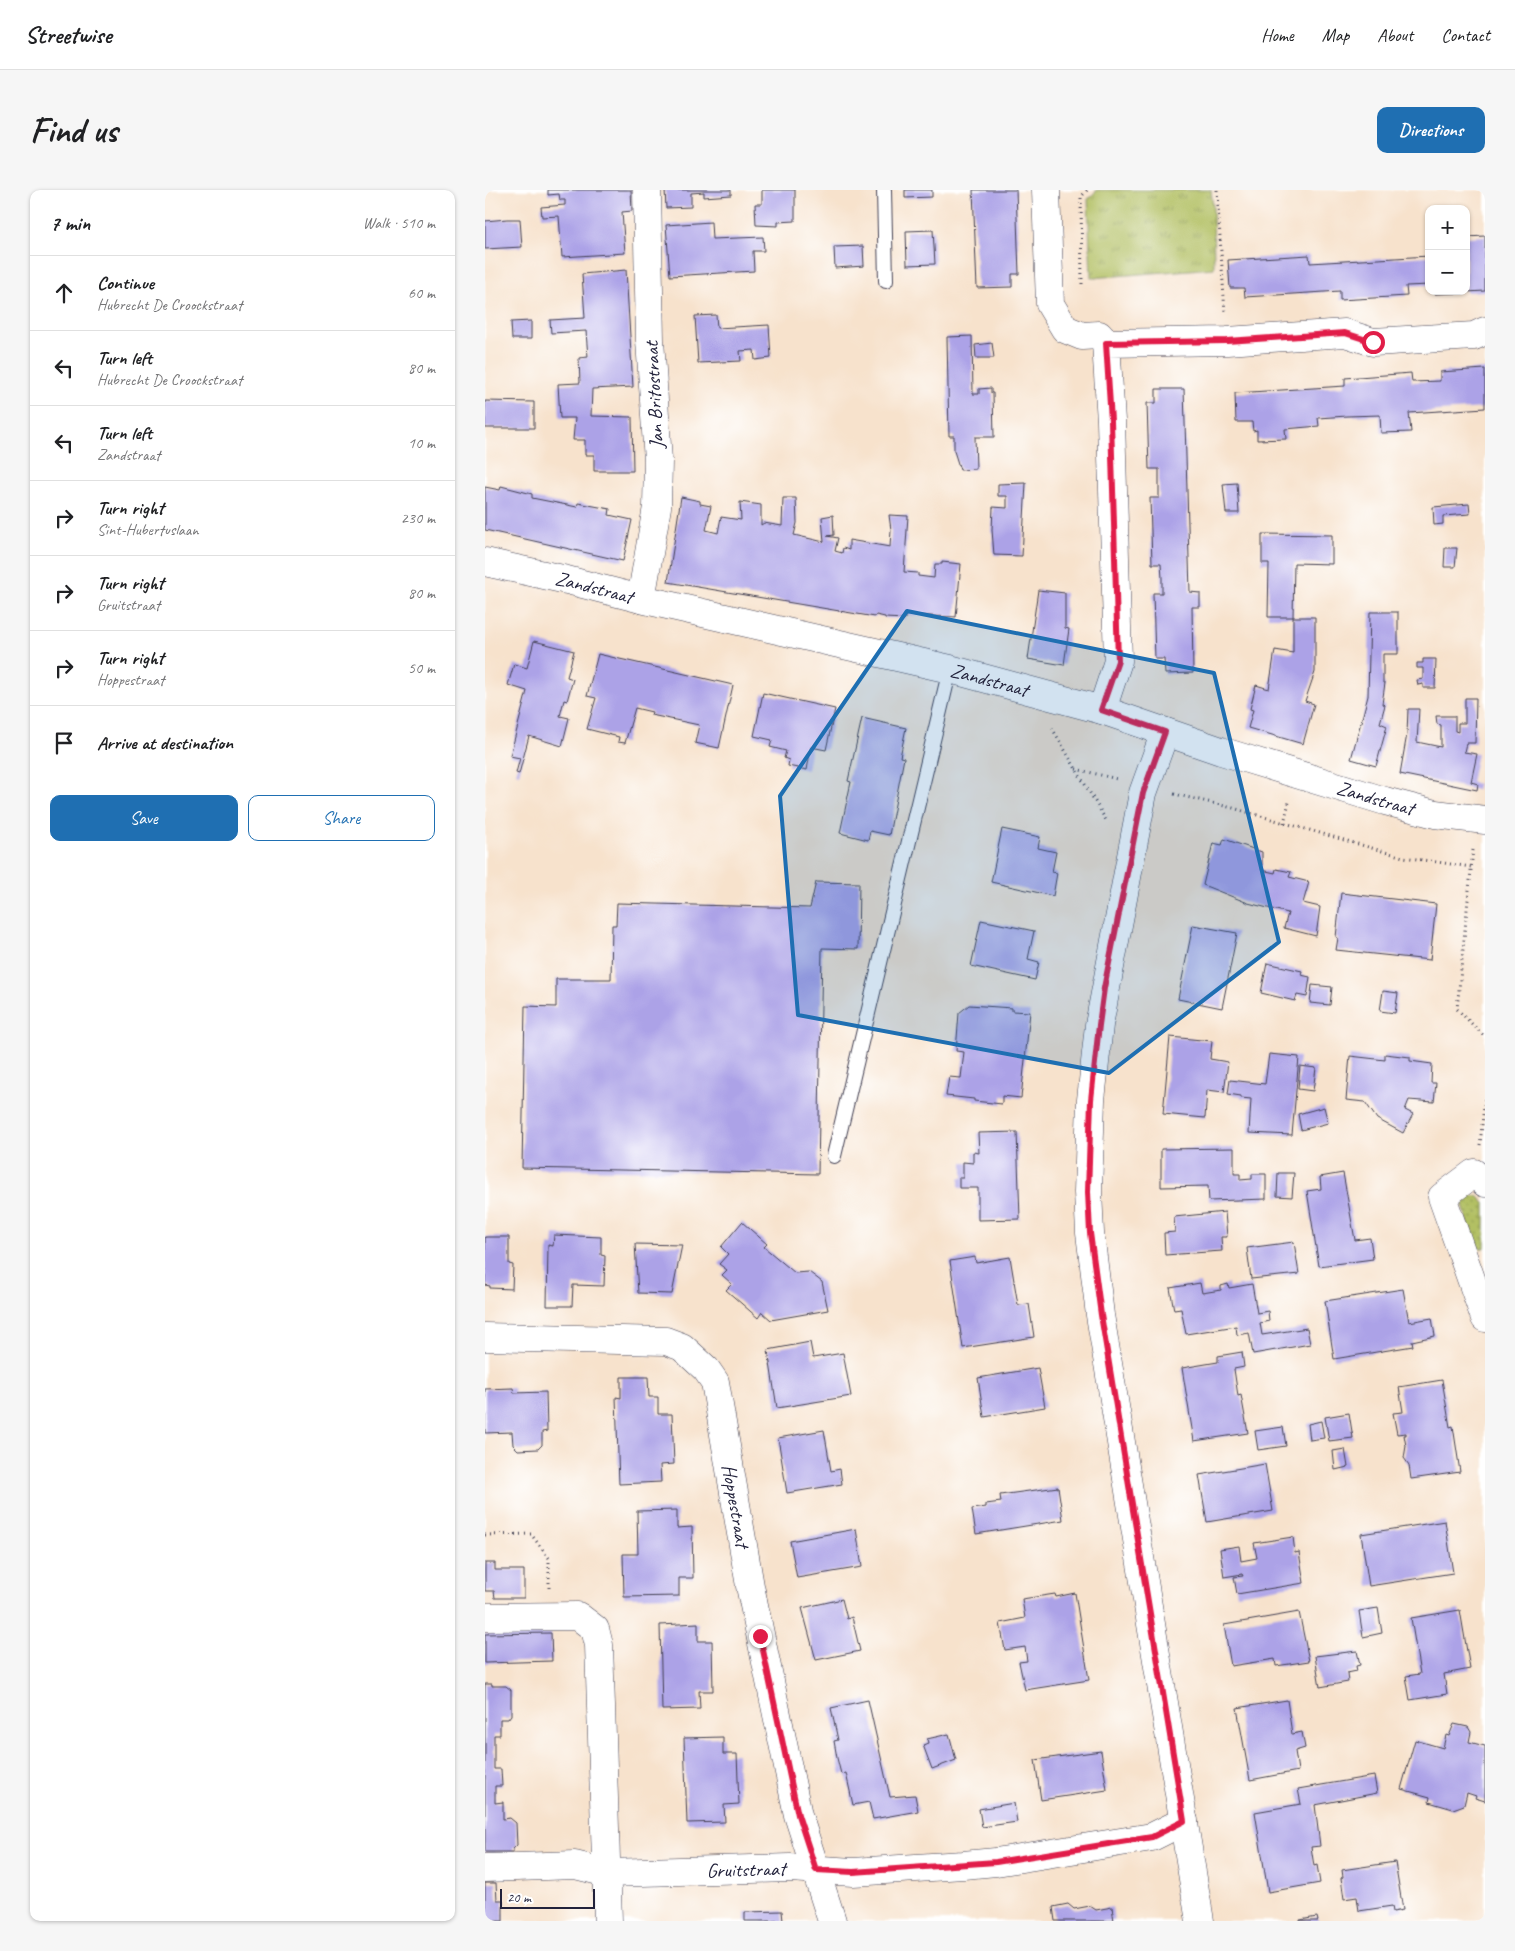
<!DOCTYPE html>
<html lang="en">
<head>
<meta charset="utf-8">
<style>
	body { margin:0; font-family:Caveat,sans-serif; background:#f6f6f6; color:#202124 }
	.controls { position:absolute; right:15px; top:15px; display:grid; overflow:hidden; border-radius:10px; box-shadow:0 1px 4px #0004 }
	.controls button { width:45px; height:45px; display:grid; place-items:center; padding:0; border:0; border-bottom:1px solid #e0e0e0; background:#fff; color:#202124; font:25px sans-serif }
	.scale { position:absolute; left:15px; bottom:12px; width:95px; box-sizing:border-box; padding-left:5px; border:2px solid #22223b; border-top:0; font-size:14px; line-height:18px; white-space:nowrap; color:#22223b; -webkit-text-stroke:4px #fff; paint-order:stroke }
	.stop { position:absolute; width:15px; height:15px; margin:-11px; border:4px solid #e11d48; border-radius:50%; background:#fff }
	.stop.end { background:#e11d48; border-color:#fff; box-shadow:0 1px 5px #0008 }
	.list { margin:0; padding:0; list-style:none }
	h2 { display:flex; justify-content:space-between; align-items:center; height:65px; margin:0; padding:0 20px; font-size:21px }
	h2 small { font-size:16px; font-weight:400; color:#757577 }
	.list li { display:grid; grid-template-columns:32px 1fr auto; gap:15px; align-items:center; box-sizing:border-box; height:75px; padding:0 20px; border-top:1px solid #e0e0e0 }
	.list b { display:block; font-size:19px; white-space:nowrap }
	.list p { margin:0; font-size:16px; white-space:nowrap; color:#757577 }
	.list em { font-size:16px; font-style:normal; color:#757577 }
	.actions { display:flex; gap:10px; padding:15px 20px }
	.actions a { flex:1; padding:11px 0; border:1px solid #1f6fb2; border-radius:10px; text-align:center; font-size:18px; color:#1f6fb2 }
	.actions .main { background:#1f6fb2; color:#fff }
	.icon { flex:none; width:28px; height:28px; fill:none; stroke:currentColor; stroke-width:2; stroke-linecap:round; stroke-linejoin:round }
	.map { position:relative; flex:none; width:1000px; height:1731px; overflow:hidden; border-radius:10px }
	header { display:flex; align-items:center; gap:30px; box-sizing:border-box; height:70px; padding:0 25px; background:#fff; border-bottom:1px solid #e0e0e0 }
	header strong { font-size:24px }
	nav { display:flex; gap:28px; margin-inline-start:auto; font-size:18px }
	.intro { display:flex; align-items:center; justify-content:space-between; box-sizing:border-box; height:120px; padding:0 30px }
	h1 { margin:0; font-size:35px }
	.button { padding:12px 22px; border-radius:10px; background:#1f6fb2; color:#fff; font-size:18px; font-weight:700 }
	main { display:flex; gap:30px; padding:0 30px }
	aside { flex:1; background:#fff; border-radius:10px; box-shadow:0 1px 4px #0004 }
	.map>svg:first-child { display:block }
	.grass { fill:url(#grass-dots); stroke:#6a714f }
	.park { fill:url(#park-tufts); stroke:#6a714f }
	.building { fill:#aca2e7 }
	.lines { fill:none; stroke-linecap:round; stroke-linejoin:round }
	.service-casing { stroke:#423f51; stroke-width:16 }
	.minor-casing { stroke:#423f51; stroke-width:29 }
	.path { stroke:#423f51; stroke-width:3; stroke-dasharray:1 4; stroke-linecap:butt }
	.service { stroke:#fff; stroke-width:14 }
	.minor { stroke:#fff; stroke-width:28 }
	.route { stroke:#e11d48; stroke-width:6 }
	.marked { fill:#1f6fb2; fill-opacity:0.2; stroke:#1f6fb2; stroke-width:4; stroke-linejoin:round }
	.labels { text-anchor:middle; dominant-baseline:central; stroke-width:4; stroke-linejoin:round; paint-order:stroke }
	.street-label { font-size:20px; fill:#22223b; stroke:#fff }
</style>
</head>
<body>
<header>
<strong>Streetwise</strong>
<nav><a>Home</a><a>Map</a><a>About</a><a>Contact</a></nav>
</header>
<div class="intro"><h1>Find us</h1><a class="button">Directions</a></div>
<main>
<aside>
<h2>7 min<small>Walk · 510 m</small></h2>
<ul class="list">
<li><svg class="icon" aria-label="ahead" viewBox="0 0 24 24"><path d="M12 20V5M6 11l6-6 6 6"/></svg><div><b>Continue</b><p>Hubrecht De Croockstraat</p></div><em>60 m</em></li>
<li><svg class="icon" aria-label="left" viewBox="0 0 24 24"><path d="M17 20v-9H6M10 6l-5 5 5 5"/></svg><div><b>Turn left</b><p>Hubrecht De Croockstraat</p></div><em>80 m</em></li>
<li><svg class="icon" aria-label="left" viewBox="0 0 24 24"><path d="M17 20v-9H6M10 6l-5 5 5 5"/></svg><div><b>Turn left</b><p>Zandstraat</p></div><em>10 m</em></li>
<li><svg class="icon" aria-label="right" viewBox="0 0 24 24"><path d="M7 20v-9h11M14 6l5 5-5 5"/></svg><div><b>Turn right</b><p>Sint-Hubertuslaan</p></div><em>230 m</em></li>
<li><svg class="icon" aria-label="right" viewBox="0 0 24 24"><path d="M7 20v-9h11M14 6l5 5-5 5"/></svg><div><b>Turn right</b><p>Gruitstraat</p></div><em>80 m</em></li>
<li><svg class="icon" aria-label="right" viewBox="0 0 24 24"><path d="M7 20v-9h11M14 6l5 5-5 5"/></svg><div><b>Turn right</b><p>Hoppestraat</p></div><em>50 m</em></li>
<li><svg class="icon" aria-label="arrive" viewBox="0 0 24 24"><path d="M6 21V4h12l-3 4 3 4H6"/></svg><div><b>Arrive at destination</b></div></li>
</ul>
<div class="actions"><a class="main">Save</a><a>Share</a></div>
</aside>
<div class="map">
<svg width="1000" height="1731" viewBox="0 0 1000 1731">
	<defs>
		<pattern id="grass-dots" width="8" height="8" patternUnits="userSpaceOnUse" patternTransform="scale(1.25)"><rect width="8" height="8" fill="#b2c063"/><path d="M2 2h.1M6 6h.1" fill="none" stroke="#909c53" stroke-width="1.8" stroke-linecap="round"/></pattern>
		<pattern id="park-tufts" width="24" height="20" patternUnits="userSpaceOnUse" patternTransform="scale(1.25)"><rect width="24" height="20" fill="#b2c063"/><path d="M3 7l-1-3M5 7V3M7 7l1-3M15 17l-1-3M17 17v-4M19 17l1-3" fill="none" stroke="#909c53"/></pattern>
	</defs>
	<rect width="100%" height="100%" fill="#fff"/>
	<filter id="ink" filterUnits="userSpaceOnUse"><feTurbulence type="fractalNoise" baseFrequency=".02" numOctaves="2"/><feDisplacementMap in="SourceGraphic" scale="10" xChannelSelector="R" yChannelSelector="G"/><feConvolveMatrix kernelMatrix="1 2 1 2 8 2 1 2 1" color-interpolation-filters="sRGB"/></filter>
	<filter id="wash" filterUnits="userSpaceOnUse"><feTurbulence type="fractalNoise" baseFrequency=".0096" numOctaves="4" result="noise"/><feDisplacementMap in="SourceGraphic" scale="20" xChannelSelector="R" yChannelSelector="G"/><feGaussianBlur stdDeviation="1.12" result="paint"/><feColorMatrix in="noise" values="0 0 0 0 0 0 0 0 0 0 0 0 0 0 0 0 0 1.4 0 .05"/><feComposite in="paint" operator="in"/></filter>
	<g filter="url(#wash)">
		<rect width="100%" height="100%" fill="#f7e2cc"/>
		<path class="grass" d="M986 1005 993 1006 1000 1013V1058H991L978 1016 981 1008Z"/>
		<path class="park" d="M612 0H726L728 17 729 78 606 88 603 9Z"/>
		<g id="blocks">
			<g class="building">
				<path d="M63 0H146L147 21 137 22 140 63 77 67 74 26 57 27 56 17 80 15V10H75L74 4 63 5Z"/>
				<path d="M180 0H246V5L219 7V2L206 3V17L181 18Z"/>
				<path d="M277 0H310V31L293 32V36L271 35 270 14H277Z"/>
				<path d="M420 0H447V7L420 8Z"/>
				<path d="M488 0H531L534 84H527V97L492 98Z"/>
				<path d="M22 29H35L37 57 0 59V31Z"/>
				<path d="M226 32 227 49 278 47 279 61H268L269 81 185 86 181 35Z"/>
				<path d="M448 40 450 74 422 75 421 41Z"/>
				<path d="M1000 46V101L981 102V47Z"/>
				<path d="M378 56 379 76 350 78 349 57Z"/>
				<path d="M824 65 825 73 944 66V95L921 96 922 106 855 110V101L760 107 759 98H745L743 70Z"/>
				<path d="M141 80 148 197 107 199 106 226 147 227 148 281H109V265H100V250H88L90 228H75L73 194 95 193 94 168 103 167 101 141 66 143 65 130 100 128 97 84Z"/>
				<path d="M950 101H971V103L950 104Z"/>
				<path d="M231 125 232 138 284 135 286 168 270 170 269 160 255 161 256 171 213 173 210 126Z"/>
				<path d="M46 131V149H27L26 132Z"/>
				<path d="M487 146 488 204H494V199L506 198V203H508L509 247H490L491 279 475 280 469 261V246H464L462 147Z"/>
				<path d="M507 153 509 168H491L490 155Z"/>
				<path d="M1000 179V218L924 223 926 242 896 243 895 225 862 226 833 228 834 236 800 239 801 249 772 250V240L768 241 767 232H751L750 203 860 196V188L926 183 927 192 955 191V182Z"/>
				<path d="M671 199H699L705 402 715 403V417H707L708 483 680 484 679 469H670L668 403H677V388L676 374H667L665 308H674V279H664L662 213H671Z"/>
				<path d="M0 211 49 212V238H0Z"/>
				<path d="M541 293 537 366 509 365 507 340 508 317 522 318V306H513V294Z"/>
				<path d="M752 293 754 323H741L738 294Z"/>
				<path d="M16 296 47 304V308L92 317 93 313 125 319 124 325 147 330 138 371 0 340V297L15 300Z"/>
				<path d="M196 307 215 311V314L226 316 221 340 233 343 236 327 256 330 255 312 276 315V335L279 333 297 336 298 308H311L312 333 309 345 339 352 337 327 348 325 349 345 342 346 353 348 350 361 357 363 358 358 364 360V350L405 357 406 340 404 325 423 326 419 382 433 383V386L449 388 450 374H457V372L476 374 471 427 420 425V429L400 428V427L391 425 390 427 183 392Z"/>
				<path d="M984 314 985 324 958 326V334L949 335 948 317Z"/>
				<path d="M777 344 847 345V374L809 373 808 427H830V482L820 511 829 514 818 554 763 538 768 520 765 519 771 495 784 499 790 460 808 463V427H783L784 373H777Z"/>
				<path d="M960 358H972L970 377H959Z"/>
				<path d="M553 400 580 403V438L584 439 579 475 543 469Z"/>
				<path d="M885 422H913V464H898V493H900L897 514 900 515 895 533 902 536 891 576 866 569 883 506Z"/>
				<path d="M49 451 89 461 82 487 88 489 82 511 79 510 75 526 84 528 77 556 44 546 34 584 31 583 35 568 25 566 42 501 23 495 29 474 42 478Z"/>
				<path d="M113 464 248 495 234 558 210 553 214 535 166 525 167 522 150 518 140 553 133 552 134 547 102 539 111 508 102 506Z"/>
				<path d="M938 469H951L950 498H938V494L933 495 932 490 938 489V478H932V473H938Z"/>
				<path d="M278 503 350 519 341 560 326 557 322 580 303 576 304 570 299 568 301 561 285 557 287 550 269 546Z"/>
				<path d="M980 508H991L990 553H981L979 562 992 564 986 592 993 594 992 600 915 584 922 544 923 519H934L932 552 956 557V535L952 534 951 526H970V541L973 542V533H980Z"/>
				<path d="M377 528 421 538 415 567 419 568 404 645 385 641 383 650 355 643 366 592 363 591Z"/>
				<path d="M517 639 555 647 553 658 571 662 567 682 572 683 568 706 506 692Z"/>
				<path d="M739 649 777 662V680L790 683 791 679 806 682 804 687 824 692 818 713 835 717 831 746 799 738 803 723 763 713 718 695 728 653 737 655Z"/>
				<path d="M331 692 374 693 373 759 337 758 333 984 37 978 40 816 71 817V789H126L127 735H131L132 713 325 718Z"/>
				<path d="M856 703 951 714 945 770 851 760 853 748 851 747Z"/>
				<path d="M496 730 549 741 543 769 554 772 550 790 486 776Z"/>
				<path d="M708 735 752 743 737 818 693 809Z"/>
				<path d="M782 773 817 781 816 785 825 787 822 807 812 805 810 811 776 803Z"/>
				<path d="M827 795 847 797 845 815 825 813Z"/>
				<path d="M898 801 913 803 910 823 895 821Z"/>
				<path d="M484 815 527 818V821L545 822 536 908 517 906V914L489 911V909L461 906 464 887 476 888 479 862 471 861 474 823Z"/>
				<path d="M685 847 727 851 725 869 743 872 739 902 722 900 720 928 678 924Z"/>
				<path d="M784 864 814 867 807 945 764 943 766 909 756 908V906L743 904 745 890 780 894Z"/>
				<path d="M900 864 925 867V871L947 874 946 893H951L949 912 924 910 920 920 928 924 918 943 892 929 880 912 861 910 865 866 900 870Z"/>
				<path d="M815 876 831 878 828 901 813 899Z"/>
				<path d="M839 917 843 933 816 940 813 924Z"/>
				<path d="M532 942 535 1029 493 1030V998H474V988H478V972L488 973V962L494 963 493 943Z"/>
				<path d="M749 958V984H755V990L767 989V984H781V1009L724 1011 723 996 676 997V959Z"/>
				<path d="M793 983H809L807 1007 792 1006Z"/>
				<path d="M858 983 870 1050 885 1048 888 1069 834 1076 822 1001 836 999 835 987Z"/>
				<path d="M740 1022 742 1047H736L737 1061 680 1065 679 1043 690 1042 689 1027Z"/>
				<path d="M257 1032 282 1054 279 1057 310 1083 324 1082 337 1092 343 1120 286 1130 277 1122 273 1128 241 1100 247 1094 237 1085 242 1080 234 1074 243 1064 236 1057Z"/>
				<path d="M69 1045 116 1047V1065L120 1066 119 1096 88 1095 87 1116H62L63 1055 68 1056Z"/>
				<path d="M0 1047H24V1074L28 1075 27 1099 5 1098V1096L0 1095Z"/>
				<path d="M809 1052 814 1084 766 1089 762 1058Z"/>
				<path d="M150 1054 197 1055 187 1104 153 1103Z"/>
				<path d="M490 1067 491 1073 525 1067 533 1115 544 1114 549 1147 478 1158 465 1071Z"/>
				<path d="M715 1093 717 1103 736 1100V1096L743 1094 744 1098 767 1094 772 1123 783 1121 784 1131 775 1133 777 1145 822 1138 825 1154 768 1164 764 1143 752 1145 751 1136 701 1144 696 1119 689 1120 685 1098Z"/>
				<path d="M918 1099 924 1132 947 1128 950 1146 927 1151 928 1156 849 1169 840 1111Z"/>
				<path d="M325 1152 328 1168 358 1163 366 1206 292 1218 283 1160Z"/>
				<path d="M757 1162 759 1177 749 1179 753 1206 756 1205 763 1243 709 1251 697 1178 733 1172V1166Z"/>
				<path d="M553 1178 560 1217 499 1227 493 1188Z"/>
				<path d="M136 1187H163L164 1207H173V1224H187L189 1274 175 1275 176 1292 134 1294 131 1207 136 1208Z"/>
				<path d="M957 1190 965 1237 968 1236 975 1282 926 1289 924 1275 919 1268 921 1256 919 1245H921V1243L912 1244 908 1223 918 1222 914 1197Z"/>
				<path d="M28 1198 29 1203 61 1202 62 1241 57 1242V1255L53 1259 33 1260 28 1255 27 1242 0 1243V1199Z"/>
				<path d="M864 1223 868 1248 844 1251 840 1227Z"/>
				<path d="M836 1231 839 1248 825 1250 823 1234Z"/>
				<path d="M798 1237 801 1256 773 1260 770 1241Z"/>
				<path d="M339 1240 346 1281 355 1279 357 1294 302 1303 293 1248Z"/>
				<path d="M860 1259 863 1277 850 1280 848 1261Z"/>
				<path d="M780 1274 788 1321 722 1332 714 1285Z"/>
				<path d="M573 1297 578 1330 491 1344 487 1319 501 1317V1314L516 1312 515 1305Z"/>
				<path d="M192 1320V1338L207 1337 208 1388H194V1406L139 1407 138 1364H153L152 1321Z"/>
				<path d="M960 1331 968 1383 884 1396 876 1344Z"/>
				<path d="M371 1339 377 1377 312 1388 305 1351Z"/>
				<path d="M808 1347 810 1363 814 1362 819 1393 752 1404 749 1387 758 1386 757 1384 739 1387 735 1359 754 1356 756 1371 772 1368 769 1353Z"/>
				<path d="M0 1373H10V1380H39V1408H10L9 1401H0Z"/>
				<path d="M590 1403 604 1490 540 1500 534 1472 542 1471 540 1457 520 1460 515 1433 540 1428 537 1409 570 1404 571 1407Z"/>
				<path d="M357 1409 362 1429 367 1427 375 1461 331 1470 317 1418Z"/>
				<path d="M893 1418 897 1443 878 1447 874 1421Z"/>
				<path d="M975 1420 985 1479 959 1484 962 1504 925 1510 921 1486 935 1484 926 1428Z"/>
				<path d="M814 1422 824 1471 791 1476 790 1469 746 1476 739 1435Z"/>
				<path d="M213 1433V1451H227L228 1501H214L215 1519 177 1520 175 1435Z"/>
				<path d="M66 1443 67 1471 0 1473V1444Z"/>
				<path d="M872 1461 875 1475 871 1476 872 1481 862 1483 863 1492 835 1497 830 1466Z"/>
				<path d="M0 1494H7V1496H21L26 1500V1525L23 1529H15V1545H9V1579H16L17 1596H10V1613L18 1612V1629L25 1628 31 1633 32 1655 28 1659V1662H0Z"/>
				<path d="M383 1510 405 1607 430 1605 433 1621 388 1629 384 1612 368 1615 361 1583 356 1584 352 1568 349 1551 353 1550 346 1518Z"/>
				<path d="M802 1510 807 1544 817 1542 820 1558 810 1561 813 1581 765 1590 752 1518Z"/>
				<path d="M969 1534 983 1537 986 1542 984 1552 1000 1556V1611L990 1608 991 1606 982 1603 979 1615 968 1619 944 1612 945 1607 916 1599 930 1550 958 1558 961 1545 964 1546Z"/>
				<path d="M464 1544 471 1570 447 1579 438 1555 443 1553 442 1549Z"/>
				<path d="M238 1547V1564H252L254 1614 239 1615 240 1632 202 1633 199 1548Z"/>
				<path d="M616 1561 622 1600 556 1610 550 1570Z"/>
				<path d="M889 1586 892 1603 830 1615 835 1656 826 1657 829 1676 832 1675 835 1693 783 1702 770 1622 816 1614 813 1599Z"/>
				<path d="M529 1613 532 1632 497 1637 494 1619Z"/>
				<path d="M910 1672 918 1720 908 1722 907 1716 874 1721 872 1707 859 1709 856 1688 858 1687 857 1680Z"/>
				<path d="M0 1693H11L12 1710H18V1731H0Z"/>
				<path d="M583 1714 589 1719 605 1716 611 1720 627 1717 629 1731H570L568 1717Z"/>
				<path d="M297 1721 298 1731H260V1722Z"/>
				<path d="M832 1727 833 1731H815V1730Z"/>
			</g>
		</g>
	</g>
	<g filter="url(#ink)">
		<use href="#blocks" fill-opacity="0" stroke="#423f51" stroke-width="1"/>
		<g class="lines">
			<defs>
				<g id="service">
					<path d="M399 0 401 91"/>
					<path d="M349 966 465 479"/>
				</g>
				<g id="minor">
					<path d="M561 0 565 114 580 139 597 146 614 145 621 153"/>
					<path id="s1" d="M0 372 82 390 156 409 465 479 617 520 736 561 900 611 950 624 1000 630"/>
					<path d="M156 409 172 317 173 271 165 150 162 0"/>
					<path d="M617 520 633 471 626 231 621 153 742 151 860 143 888 152 989 146 1000 141"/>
					<path d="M680 542 658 603 614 835 606 910 603 1002 605 1043 615 1125 715 1731"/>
					<path d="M1000 993 989 983 957 1007 1000 1128"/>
					<path id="s2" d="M0 1147 181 1151 197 1157 221 1179 230 1192 265 1396 313 1625 347 1731"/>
					<path d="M0 1427 93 1426 110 1439 114 1455 123 1731"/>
					<path id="s3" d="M0 1678 90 1675 122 1683 305 1678 368 1682 478 1675 511 1672 667 1647 699 1631"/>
				</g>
			</defs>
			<use href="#service" class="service-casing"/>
			<use href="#minor" class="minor-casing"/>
			<g class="path">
				<path d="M732 0 740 123"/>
				<path d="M597 94 596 7 602 0"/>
				<path d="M567 538 622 632"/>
				<path d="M591 579 632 589"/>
				<path d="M689 604 748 618 918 667 986 677"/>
				<path d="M799 633 804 612"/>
				<path d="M988 660 972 819 1000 847"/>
				<path d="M995 955 1000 906"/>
				<path d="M0 1345 46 1344 64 1368V1398"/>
			</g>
			<use href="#service" class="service"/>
			<use href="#minor" class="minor"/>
		</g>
	</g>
	<g class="lines" filter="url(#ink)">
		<path class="route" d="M275 1446 313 1625 331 1680 368 1682 511 1672 667 1647 699 1631 616 1125 605 1043 603 1002 606 910 614 835 619 798 658 603 680 542 616 520 633 471 626 231 621 153 742 151 860 143 888 152"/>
	</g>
	<path class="marked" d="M422 421 729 483 794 752 624 883 313 825 295 606Z"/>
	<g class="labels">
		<g class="street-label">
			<text transform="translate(169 205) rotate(-93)">Jan Britostraat</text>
			<text stroke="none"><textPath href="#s1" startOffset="112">Zandstraat</textPath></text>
			<text stroke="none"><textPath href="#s1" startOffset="518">Zandstraat</textPath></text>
			<text stroke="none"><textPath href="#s1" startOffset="922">Zandstraat</textPath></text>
			<text stroke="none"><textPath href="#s2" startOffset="372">Hoppestraat</textPath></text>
			<text stroke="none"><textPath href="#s3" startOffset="262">Gruitstraat</textPath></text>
		</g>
	</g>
</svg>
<div class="controls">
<button>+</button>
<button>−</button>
</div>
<div class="scale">20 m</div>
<div class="stop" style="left:888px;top:152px"></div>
<div class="stop end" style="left:275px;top:1446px"></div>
</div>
</main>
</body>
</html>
